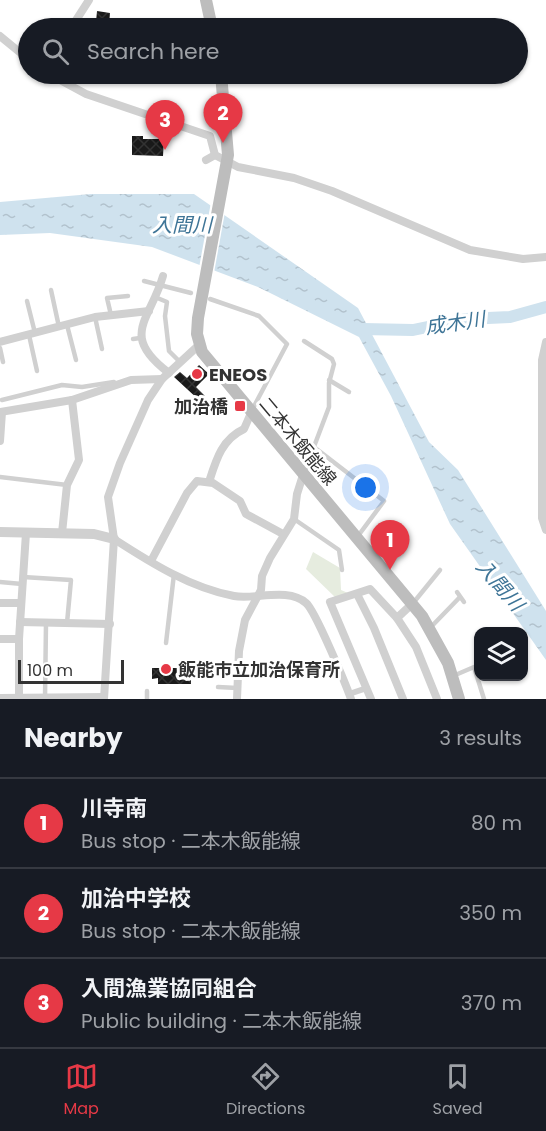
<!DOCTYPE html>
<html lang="en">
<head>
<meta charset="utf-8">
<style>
	body { margin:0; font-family:Poppins,"Noto Sans JP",sans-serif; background:#20242c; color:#f1f3f6 }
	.controls { position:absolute; right:18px; bottom:18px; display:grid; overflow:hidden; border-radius:12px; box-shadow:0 2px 4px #0004 }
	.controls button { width:54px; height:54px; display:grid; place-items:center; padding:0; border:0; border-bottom:2px solid #363941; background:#171b24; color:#f1f3f6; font:30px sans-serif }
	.scale { position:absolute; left:18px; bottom:15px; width:106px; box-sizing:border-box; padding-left:6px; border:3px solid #333; border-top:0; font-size:16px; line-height:21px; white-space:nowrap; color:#333; -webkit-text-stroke:4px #fff; paint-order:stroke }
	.you { position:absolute; left:366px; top:488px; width:21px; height:21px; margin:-15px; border:4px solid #fff; border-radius:50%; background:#1a73e8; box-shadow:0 0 0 9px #1a73e833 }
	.badge { display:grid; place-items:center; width:39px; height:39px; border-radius:50%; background:#e63946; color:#fff; font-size:20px; font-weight:700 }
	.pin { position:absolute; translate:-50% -50px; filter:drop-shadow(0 2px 3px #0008) }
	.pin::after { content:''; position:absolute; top:32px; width:21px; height:18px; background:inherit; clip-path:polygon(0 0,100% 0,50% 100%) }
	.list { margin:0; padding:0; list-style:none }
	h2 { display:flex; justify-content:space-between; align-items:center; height:78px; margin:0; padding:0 24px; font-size:26px }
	h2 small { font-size:20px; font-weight:400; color:#9ea1a6 }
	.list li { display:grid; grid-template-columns:39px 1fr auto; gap:18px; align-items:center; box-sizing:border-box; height:90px; padding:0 24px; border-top:2px solid #363941 }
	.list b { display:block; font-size:22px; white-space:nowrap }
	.list p { margin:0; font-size:20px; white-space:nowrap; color:#9ea1a6 }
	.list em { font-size:20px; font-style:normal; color:#9ea1a6 }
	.icon { flex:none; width:33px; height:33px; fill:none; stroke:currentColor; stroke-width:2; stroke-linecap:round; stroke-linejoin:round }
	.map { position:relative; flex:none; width:546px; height:699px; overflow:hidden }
	.search { position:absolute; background:#171b24; box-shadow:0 2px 4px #0004; left:18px; right:18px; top:18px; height:66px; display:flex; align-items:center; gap:15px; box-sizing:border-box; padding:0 21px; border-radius:33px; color:#9ea1a6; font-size:22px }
	.sheet { height:348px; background:#171b24 }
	nav { display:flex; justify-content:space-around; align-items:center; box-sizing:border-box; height:84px; border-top:2px solid #363941; background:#171b24; font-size:16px; color:#9ea1a6 }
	nav a { display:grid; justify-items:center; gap:3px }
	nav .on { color:#e63946 }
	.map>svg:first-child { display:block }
	.green { fill:#e6ecdf }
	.water { fill:url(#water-ripples) }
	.pier { fill:#fff }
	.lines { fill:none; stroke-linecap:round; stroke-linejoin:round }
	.river { stroke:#cfe2ee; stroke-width:12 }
	.building { fill:url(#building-cross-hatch) }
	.service { stroke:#d0d0d0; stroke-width:4.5 }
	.pedestrian { stroke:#d0d0d0; stroke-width:6 }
	.minor { stroke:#d0d0d0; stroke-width:8 }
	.tertiary { stroke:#d0d0d0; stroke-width:10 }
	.secondary { stroke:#bdbdbd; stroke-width:12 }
	.poi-dot { fill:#e63946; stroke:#fff; stroke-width:2 }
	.labels { text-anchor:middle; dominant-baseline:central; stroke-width:6; stroke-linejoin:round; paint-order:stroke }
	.poi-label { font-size:18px; font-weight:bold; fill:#333; stroke:#fff; text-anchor:start }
	.street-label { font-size:18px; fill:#333; stroke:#fff }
	.water-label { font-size:20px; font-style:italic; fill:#3f7597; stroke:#fff }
</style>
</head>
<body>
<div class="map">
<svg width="546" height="699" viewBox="0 0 546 699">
	<defs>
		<pattern id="water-ripples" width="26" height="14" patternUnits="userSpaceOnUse" patternTransform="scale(1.5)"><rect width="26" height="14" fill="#cfe2ee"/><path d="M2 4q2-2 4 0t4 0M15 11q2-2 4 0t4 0" fill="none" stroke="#b2c2cd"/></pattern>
		<pattern id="building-cross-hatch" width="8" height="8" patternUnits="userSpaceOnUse" patternTransform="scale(1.5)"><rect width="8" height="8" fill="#1a1a1a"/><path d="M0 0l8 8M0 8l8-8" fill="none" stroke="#333"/></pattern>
	</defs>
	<rect width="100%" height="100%" fill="#fff"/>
	<path class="green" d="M313 552 340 568 341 590 348 593 336 598 306 569Z"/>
	<path class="water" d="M91 194H194L358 308 429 442 458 470 546 611V660L450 524 391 396 359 337 258 287 152 247 50 233 0 235V202Z"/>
	<path class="pier" d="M211 202 225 212 214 273 199 268Z"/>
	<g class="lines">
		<path class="river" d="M362 329 413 330 466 319 510 317 546 307"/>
	</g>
	<g class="building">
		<path d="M97 11 110 13 109 24 96 22Z"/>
		<path d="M132 136H143V139H164L163 156 132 155Z"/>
		<path d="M199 365 209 374 196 387 205 396 200 401 174 377 180 372 187 378Z"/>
		<path d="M152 668H191V684H158V678L152 679Z"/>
	</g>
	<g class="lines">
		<g class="service">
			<path d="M144 281 191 293"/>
			<path d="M51 290 59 327"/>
			<path d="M155 297 167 302 165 316 169 351 180 362"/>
			<path d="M210 299 259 316 287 344 252 410"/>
			<path d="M27 301 35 333"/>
			<path d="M111 315 107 298 128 296"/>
			<path d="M95 317 102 349"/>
			<path d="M67 325 76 360"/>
			<path d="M29 335 37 371"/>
			<path d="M133 339 140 338"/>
			<path d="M304 341 332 359 334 364 329 383V407L304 473"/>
			<path d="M0 348 3 362"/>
			<path d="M329 380 349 392"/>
			<path d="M2 400 62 385 82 387 114 382"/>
			<path d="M314 447 384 501 358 536"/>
			<path d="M0 477 67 485"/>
			<path d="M294 519 339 550 342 570"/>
			<path d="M23 577 71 580 67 623"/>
			<path d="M0 582 22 584"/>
			<path d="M457 592 464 602"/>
			<path d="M414 602 440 570"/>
			<path d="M430 628 460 597"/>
			<path d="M166 643 174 574"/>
			<path d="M453 676 474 667 484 699"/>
			<path d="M218 687 237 688"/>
			<path d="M45 698 46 623"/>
			<path d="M147 699V691"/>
		</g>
		<path class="pedestrian" d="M349 694 367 688"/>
		<g class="minor">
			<path d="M71 28 89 0"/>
			<path d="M0 36 28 59"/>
			<path d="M49 74 86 94 210 136 215 155 238 167 294 178 332 191 470 250 523 259 546 257"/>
			<path d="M206 160 215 155"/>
			<path d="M163 276C150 321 119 335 169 373"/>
			<path d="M0 342 95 317 149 311"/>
			<path d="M546 342 542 360V518L546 530"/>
			<path d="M0 412 72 400 131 380 162 379"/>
			<path d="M0 441 2 412"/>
			<path d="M209 482C216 460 222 439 244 429L251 413"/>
			<path d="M62 533 67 485 79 460 72 400"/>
			<path d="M114 539C151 563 191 588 234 596 255 600 288 587 306 603 315 610 346 685 351 699"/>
			<path d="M151 561 187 493 197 481 213 483 240 501 246 514 283 534"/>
			<path d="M357 594 374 628 403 699"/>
			<path d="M0 603H21"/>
			<path d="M397 618 416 647 437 699"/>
			<path d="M20 622 110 624"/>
			<path d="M0 639H19"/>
			<path d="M0 698 104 697"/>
			<path d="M19 698V639L26 533"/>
			<path d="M104 699 114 539 108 497 120 463 148 400 162 379 199 345"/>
			<path d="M237 699 239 651 245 620 261 590 262 576 270 558 294 519 297 494 303 475"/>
			<path d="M371 699 330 602 370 589 397 618 412 604"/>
		</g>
		<path class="tertiary" d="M0 532 94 534 114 539"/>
		<g class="secondary">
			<path d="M206 0 212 28"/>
			<path d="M221 74 228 155 198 318 197 334 202 352 422 616 448 663 459 699"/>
		</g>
	</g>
	<g class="poi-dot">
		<circle cx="197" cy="374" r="6"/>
		<rect x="234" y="400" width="12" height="12" rx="3"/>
		<circle cx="166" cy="669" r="6"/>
	</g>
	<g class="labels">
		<g class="poi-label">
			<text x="209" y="374">ENEOS</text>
			<text x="228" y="406" text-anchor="end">加治橋</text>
			<text x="178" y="669">飯能市立加治保育所</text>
		</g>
		<g class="street-label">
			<text transform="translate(298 441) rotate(50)">二本木飯能線</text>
		</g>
		<g class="water-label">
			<text x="182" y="225">入間川</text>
			<text transform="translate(455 323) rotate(-8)">成木川</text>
			<text transform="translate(500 585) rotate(49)">入間川</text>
		</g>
	</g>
</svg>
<div class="controls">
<button><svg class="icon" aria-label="layers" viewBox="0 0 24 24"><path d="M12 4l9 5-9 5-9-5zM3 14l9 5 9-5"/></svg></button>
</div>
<div class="scale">100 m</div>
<div class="you"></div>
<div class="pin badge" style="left:390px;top:570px">1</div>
<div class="pin badge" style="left:223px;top:143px">2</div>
<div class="pin badge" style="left:165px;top:150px">3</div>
<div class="search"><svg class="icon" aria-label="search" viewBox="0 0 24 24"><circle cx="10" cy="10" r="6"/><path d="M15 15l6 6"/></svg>Search here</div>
</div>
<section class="sheet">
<h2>Nearby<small>3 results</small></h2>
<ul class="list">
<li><span class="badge">1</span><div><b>川寺南</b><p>Bus stop · 二本木飯能線</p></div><em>80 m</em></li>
<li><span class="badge">2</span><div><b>加治中学校</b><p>Bus stop · 二本木飯能線</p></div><em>350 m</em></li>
<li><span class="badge">3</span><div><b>入間漁業協同組合</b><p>Public building · 二本木飯能線</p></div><em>370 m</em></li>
</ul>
</section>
<nav>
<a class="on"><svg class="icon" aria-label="map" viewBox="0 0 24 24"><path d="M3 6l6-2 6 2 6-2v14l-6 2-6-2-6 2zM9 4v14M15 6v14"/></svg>Map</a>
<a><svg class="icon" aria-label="directions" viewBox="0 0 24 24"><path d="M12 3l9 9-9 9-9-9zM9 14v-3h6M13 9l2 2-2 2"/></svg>Directions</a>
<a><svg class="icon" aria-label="saved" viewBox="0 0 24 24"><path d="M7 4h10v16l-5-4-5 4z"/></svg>Saved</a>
</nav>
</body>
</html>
